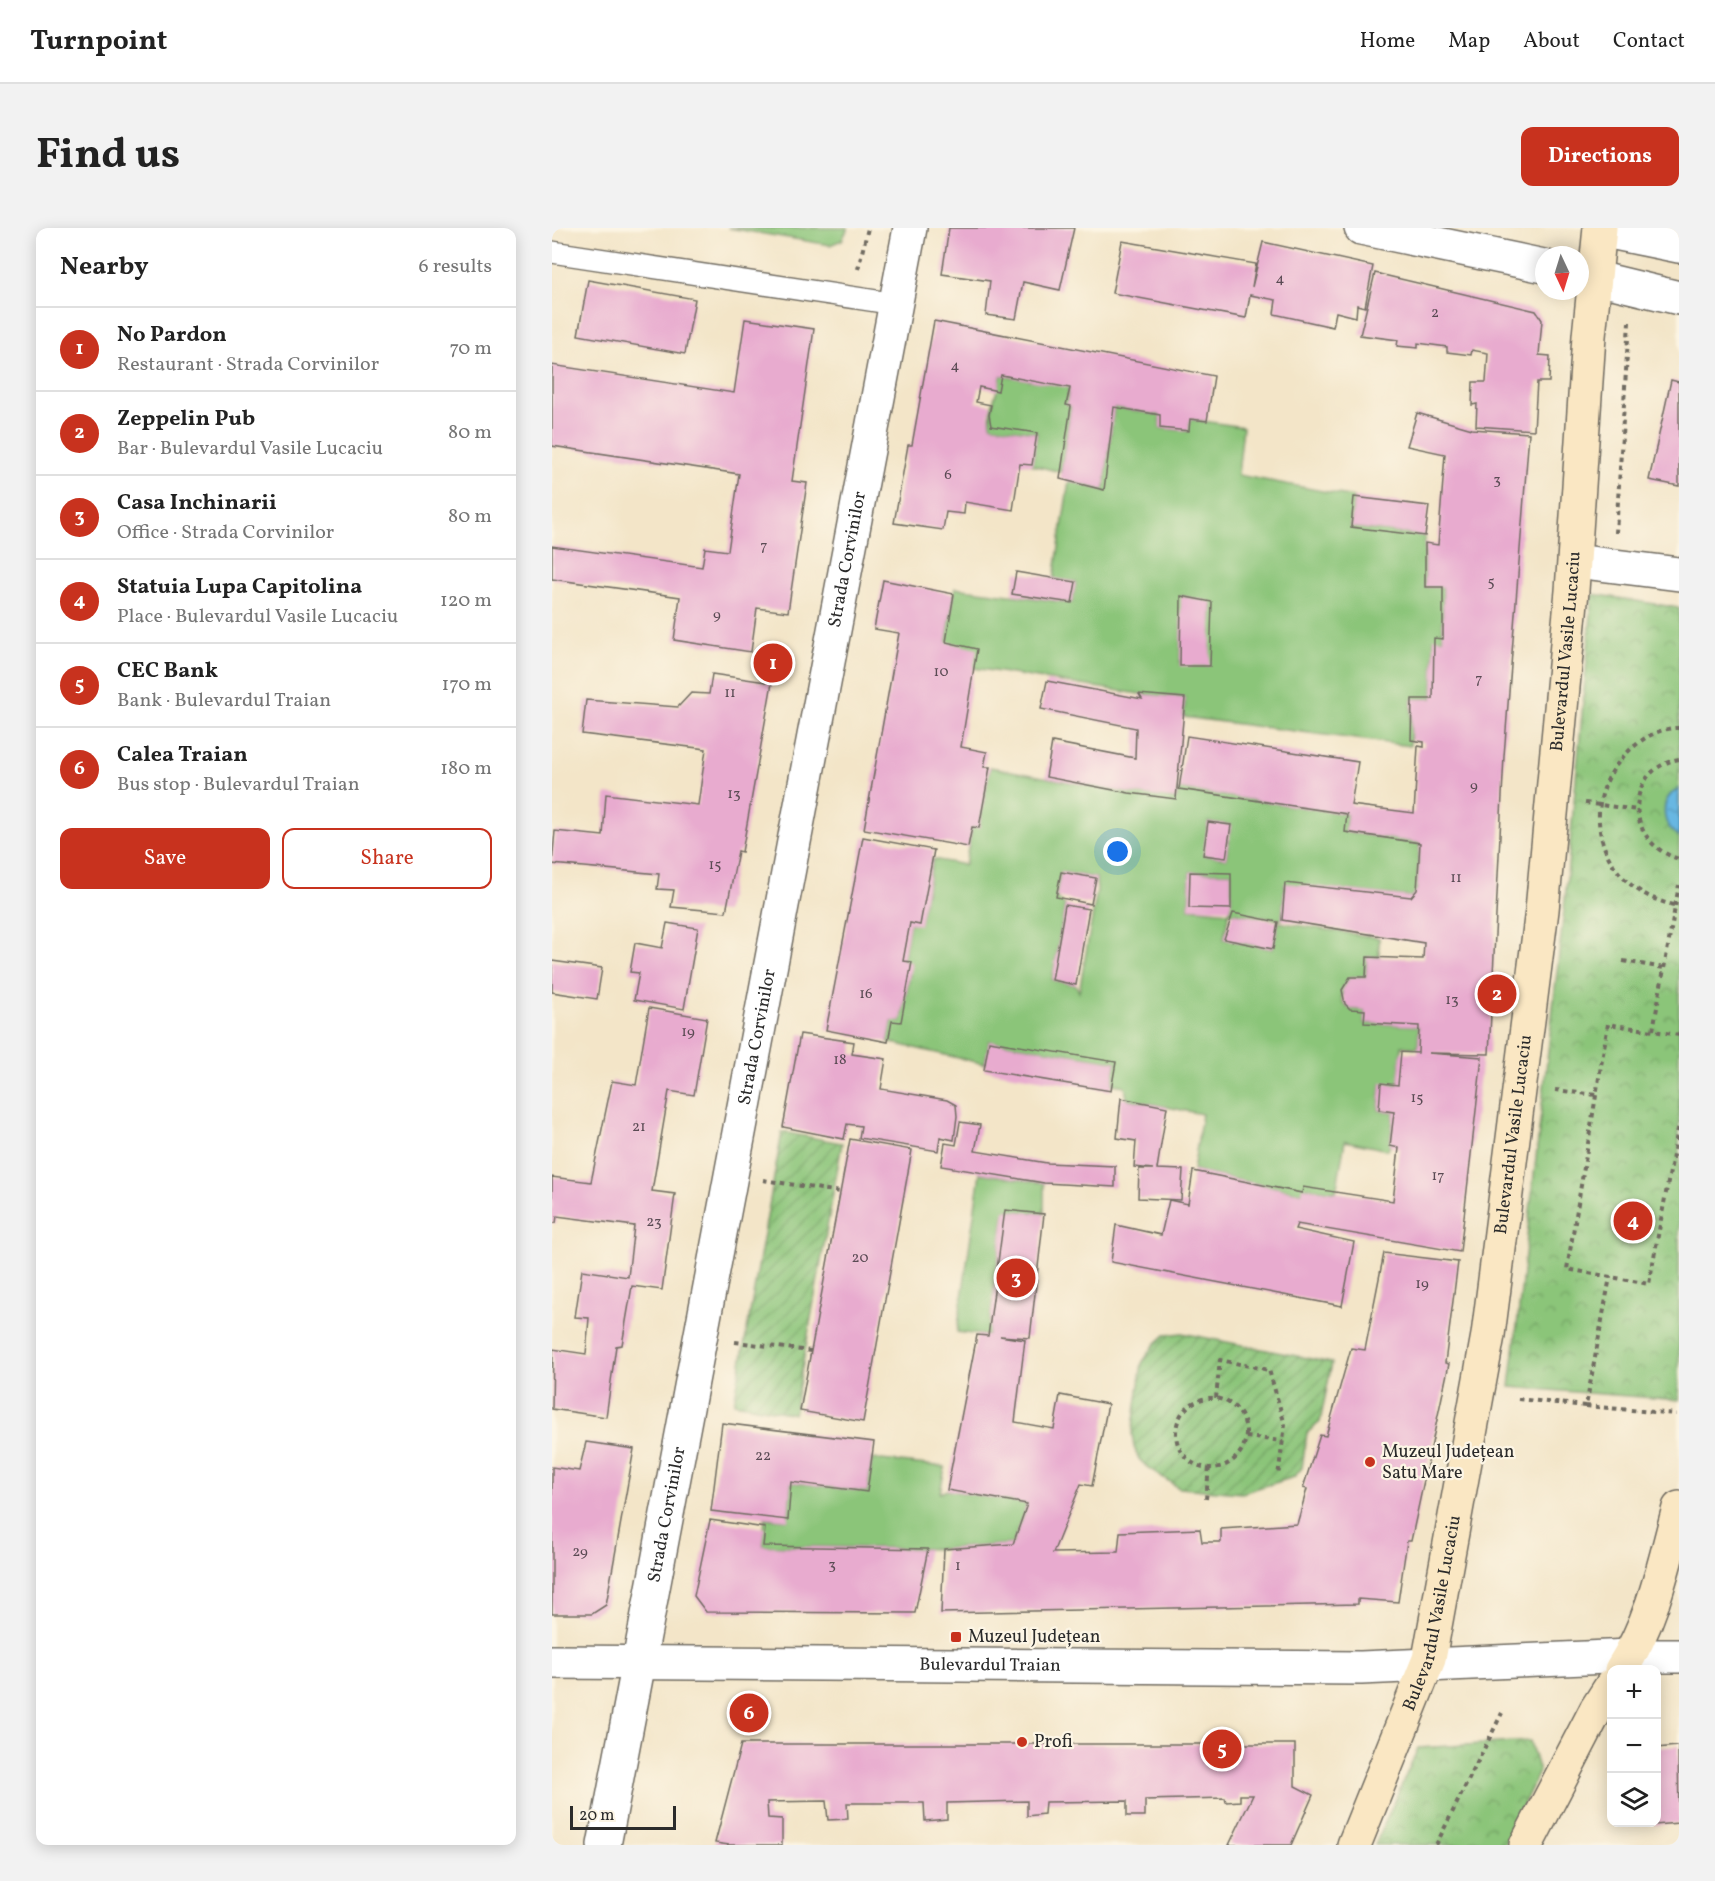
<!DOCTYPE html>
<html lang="en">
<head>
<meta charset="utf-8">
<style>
	body { margin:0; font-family:Vollkorn,serif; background:#f2f2f2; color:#222 }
	.controls { position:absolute; right:18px; bottom:18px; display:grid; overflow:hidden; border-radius:12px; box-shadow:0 3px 15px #0003 }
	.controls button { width:54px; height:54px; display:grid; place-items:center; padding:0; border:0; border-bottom:2px solid #e0e0e0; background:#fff; color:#222; font:30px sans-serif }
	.compass { position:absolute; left:983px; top:18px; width:54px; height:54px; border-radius:50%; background:#fff; box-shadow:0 3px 15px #0003; rotate:176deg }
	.scale { position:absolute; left:18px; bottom:15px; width:106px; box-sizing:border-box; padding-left:6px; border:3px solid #2b2b2b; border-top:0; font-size:16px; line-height:21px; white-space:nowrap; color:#2b2b2b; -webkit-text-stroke:4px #fcf5e5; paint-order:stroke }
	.you { position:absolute; left:566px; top:624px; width:21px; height:21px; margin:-15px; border:4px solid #fff; border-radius:50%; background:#1a73e8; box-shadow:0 0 0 9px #1a73e833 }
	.badge { display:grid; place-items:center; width:39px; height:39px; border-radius:50%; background:#c8321e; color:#fff; font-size:20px; font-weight:700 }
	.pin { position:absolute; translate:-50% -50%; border:3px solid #fff; box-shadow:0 2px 6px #0006 }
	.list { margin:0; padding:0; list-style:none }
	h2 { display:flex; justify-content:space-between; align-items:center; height:78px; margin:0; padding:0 24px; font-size:26px }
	h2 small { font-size:20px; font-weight:400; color:#767676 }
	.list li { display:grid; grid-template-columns:39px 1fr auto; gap:18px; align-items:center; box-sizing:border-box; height:84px; padding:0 24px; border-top:2px solid #e0e0e0 }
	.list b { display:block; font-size:22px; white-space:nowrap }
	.list p { margin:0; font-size:20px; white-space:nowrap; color:#767676 }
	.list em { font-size:20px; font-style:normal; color:#767676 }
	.actions { display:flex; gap:12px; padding:18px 24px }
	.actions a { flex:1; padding:14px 0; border:2px solid #c8321e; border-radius:12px; text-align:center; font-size:21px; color:#c8321e }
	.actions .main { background:#c8321e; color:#fff }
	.icon { flex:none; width:33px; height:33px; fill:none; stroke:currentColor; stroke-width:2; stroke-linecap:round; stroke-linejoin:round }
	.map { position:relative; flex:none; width:1127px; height:1617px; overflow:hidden; border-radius:12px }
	header { display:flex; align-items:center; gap:36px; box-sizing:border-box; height:84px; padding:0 30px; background:#fff; border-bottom:2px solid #e0e0e0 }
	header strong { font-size:28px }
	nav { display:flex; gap:33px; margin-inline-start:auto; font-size:21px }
	.intro { display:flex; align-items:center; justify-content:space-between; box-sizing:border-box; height:144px; padding:0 36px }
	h1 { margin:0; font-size:42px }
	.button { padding:15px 27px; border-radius:12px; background:#c8321e; color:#fff; font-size:21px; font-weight:700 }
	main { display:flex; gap:36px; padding:0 36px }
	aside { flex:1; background:#fff; border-radius:12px; box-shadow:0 3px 15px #0003 }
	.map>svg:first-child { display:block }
	.grass { fill:#8bc579; stroke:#5b7852; stroke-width:1.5; fill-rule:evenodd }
	.park { fill:url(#park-crowns); stroke:#5b7852; stroke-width:1.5 }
	.garden { fill:url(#garden-furrows); stroke:#5b7852; stroke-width:1.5 }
	.water { fill:url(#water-ripples); stroke:#497186; stroke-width:1.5 }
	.building { fill:#e8abcf }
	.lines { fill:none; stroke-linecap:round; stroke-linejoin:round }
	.service-casing { stroke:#716c62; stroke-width:24 }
	.minor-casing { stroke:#716c62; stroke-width:36 }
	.tertiary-casing { stroke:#716c62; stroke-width:36 }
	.secondary-casing { stroke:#716c62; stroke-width:36 }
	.path { stroke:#716c62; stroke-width:4; stroke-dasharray:4.5 4.5; stroke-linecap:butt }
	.service { stroke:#fff; stroke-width:21 }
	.minor { stroke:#fff; stroke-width:33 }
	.tertiary { stroke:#fff; stroke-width:33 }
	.secondary { stroke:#fae7c3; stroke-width:33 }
	.poi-dot { fill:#c8321e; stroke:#fcf5e5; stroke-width:2 }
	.labels { text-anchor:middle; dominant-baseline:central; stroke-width:4.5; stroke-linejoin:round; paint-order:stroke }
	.number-label { font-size:15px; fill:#5a4b54 }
	.street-label { font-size:18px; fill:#2b2b2b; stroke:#fcf5e5 }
	.poi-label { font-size:18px; fill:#2b2b2b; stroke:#fcf5e5; text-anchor:start }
</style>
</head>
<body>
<header>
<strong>Turnpoint</strong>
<nav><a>Home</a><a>Map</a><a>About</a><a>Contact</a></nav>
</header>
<div class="intro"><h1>Find us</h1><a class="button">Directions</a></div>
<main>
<aside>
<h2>Nearby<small>6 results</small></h2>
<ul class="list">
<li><span class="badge">1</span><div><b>No Pardon</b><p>Restaurant · Strada Corvinilor</p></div><em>70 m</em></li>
<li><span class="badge">2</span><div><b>Zeppelin Pub</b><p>Bar · Bulevardul Vasile Lucaciu</p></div><em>80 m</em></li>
<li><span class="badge">3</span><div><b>Casa Inchinarii</b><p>Office · Strada Corvinilor</p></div><em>80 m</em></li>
<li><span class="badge">4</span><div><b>Statuia Lupa Capitolina</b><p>Place · Bulevardul Vasile Lucaciu</p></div><em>120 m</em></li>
<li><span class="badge">5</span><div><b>CEC Bank</b><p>Bank · Bulevardul Traian</p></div><em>170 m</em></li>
<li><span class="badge">6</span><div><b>Calea Traian</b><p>Bus stop · Bulevardul Traian</p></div><em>180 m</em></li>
</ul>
<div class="actions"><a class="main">Save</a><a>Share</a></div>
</aside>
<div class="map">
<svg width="1127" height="1617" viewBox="0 0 1127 1617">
	<defs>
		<pattern id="park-crowns" width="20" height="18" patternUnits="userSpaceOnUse" patternTransform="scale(1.5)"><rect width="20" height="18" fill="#8bc579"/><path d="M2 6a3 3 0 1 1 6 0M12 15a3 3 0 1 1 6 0" fill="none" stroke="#72a063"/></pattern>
		<pattern id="garden-furrows" width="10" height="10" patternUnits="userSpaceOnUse" patternTransform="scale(1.5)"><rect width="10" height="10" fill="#8bc579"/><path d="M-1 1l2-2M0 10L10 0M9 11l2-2" fill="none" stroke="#72a063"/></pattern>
		<pattern id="water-ripples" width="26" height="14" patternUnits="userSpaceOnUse" patternTransform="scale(1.5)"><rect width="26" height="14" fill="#67b7e2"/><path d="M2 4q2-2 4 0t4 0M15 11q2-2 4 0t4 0" fill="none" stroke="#5595b7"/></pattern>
	</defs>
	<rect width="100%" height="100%" fill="#fcf5e5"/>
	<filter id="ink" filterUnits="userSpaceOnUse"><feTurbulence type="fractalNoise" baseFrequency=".0167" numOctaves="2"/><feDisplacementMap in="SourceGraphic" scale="12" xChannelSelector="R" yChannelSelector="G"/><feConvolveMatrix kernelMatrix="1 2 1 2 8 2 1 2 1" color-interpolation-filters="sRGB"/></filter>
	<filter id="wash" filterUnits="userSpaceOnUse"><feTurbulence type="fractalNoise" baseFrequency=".008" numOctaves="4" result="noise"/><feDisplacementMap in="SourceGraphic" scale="24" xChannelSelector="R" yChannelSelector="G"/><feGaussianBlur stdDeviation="1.35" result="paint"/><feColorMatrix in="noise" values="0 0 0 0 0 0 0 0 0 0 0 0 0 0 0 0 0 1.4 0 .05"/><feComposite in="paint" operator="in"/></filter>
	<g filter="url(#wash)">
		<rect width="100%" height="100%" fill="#f3e5c8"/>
		<g class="grass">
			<path d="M176 0H296L290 12 278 17Z"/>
			<path d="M449 147 517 159 515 176 519 178 509 244 480 237 485 205 439 198C436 179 446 165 449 147Z"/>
			<path d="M562 179 608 187V200L636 203 638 191 691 199 686 247 802 269 799 299 873 308V359H891V411H882L881 471H860L858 518 632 489 633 470 587 466 422 440 394 414 403 360 520 375 524 354 502 351 517 253 552 262ZM630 368 660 375 657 438 628 437Z"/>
			<path d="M438 539 577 565 624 571 627 561 795 586 793 604 868 615 865 662 859 669 733 656 730 692 677 684 672 711 721 721 726 694 827 710V729H815L814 749H799C791 757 784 773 797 780 801 782 808 782 813 782L812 795 867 798 866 820 850 818 846 857 829 856 827 882 842 884 838 918 836 922 793 913 784 964 752 959 750 965 641 943 650 886 575 871 573 858 560 856 564 834 437 813 433 836 336 814 340 793 349 794 360 735 351 733 358 695 368 696 381 631 413 637 420 599H427ZM656 594 679 597 674 630 652 627ZM509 644 544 650 545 663 527 764 524 757 500 752 513 677 504 669ZM638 644 679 645V681L677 684 637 680Z"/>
			<path d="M428 945 492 955V986L453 982 436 1108 405 1104Z"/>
			<path d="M320 1231 393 1239 388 1265 395 1262 475 1276 461 1316 392 1321 211 1318 213 1290 236 1292 239 1254 315 1264Z"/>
		</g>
		<g class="park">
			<path d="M1041 366 1127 380V1172L958 1159 1012 682Z"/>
			<path d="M978 1513 987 1544 952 1617H823L866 1520Z"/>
		</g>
		<g class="garden">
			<path d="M230 904 290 915 242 1186 182 1175Z"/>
			<path d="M630 1105 780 1135 768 1194 755 1205 750 1240 742 1249 690 1265 627 1260 595 1239 587 1231 582 1219 580 1206 590 1135 603 1116 613 1107Z"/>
		</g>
		<path class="water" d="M1127 560V609C1109 597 1106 572 1127 560Z"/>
		<g id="blocks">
			<g class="building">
				<path d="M397 0H522L508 62 471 54 464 91 434 87 438 53 390 46Z"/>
				<path d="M570 13 704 36 700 59 711 14 821 38 813 79 805 77 804 89 784 84 781 99 722 86 724 72 698 67 694 90 560 65Z"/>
				<path d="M823 45 984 83 990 92 987 127 998 128 997 154H985L982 202 924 198 925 176 920 177 921 154H934L936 125 920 122 919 127 895 124V119L866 115V120L845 118 846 112 808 107Z"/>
				<path d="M36 52 143 71 133 126 26 107Z"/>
				<path d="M193 91 262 101 240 253 255 255 236 384 205 380 199 424 122 412 128 369 0 351V318L150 339 153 320 176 323 187 246 0 218V137L182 165Z"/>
				<path d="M382 93 662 148 655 193 638 191 637 203 608 200V187L562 179 552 262 508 251 519 178 514 177 518 160 449 147 446 163 427 159 424 174 439 177 437 187 439 198 485 205 480 237 468 236 461 282 413 274 412 286 394 284 391 302 342 295 356 217H360Z"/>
				<path d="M1119 152 1127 154V258L1097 252Z"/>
				<path d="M865 185 920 201 977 205 952 528 937 826 876 825 930 829 908 1024 745 996 743 1001 802 1014 790 1078 559 1034 564 997 609 1007 617 972 636 976 641 943 750 965 751 959 841 973 847 920 838 918 842 884 827 882 829 855 846 857 849 824 866 825 867 798 812 795 813 782 798 781 793 776 790 762 798 749H814L815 729 871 731 872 715 730 692 733 655 859 669 865 662 868 615 793 604 795 586 627 561 635 508 806 534 799 577 862 585 866 518 872 519V514L859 512 860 471H881L882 410 891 411V359H873V315L886 317 893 226 855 218Z"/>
				<path d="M802 269 877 278 873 308 799 299Z"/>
				<path d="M464 344 524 354 520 375 460 366Z"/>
				<path d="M331 352 402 366 394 414 425 421 409 519 435 524 432 539H438L427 600 420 599 416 619 312 601 347 405 322 401Z"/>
				<path d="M629 368 660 374 658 438H628Z"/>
				<path d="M160 446 220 455 190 624 186 623 174 684 119 679 122 662 105 661 107 646 0 636 3 603 51 608 54 566 146 577 154 521 30 506 34 472 126 479 139 465 157 466Z"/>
				<path d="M495 453 590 471 587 466 633 470 624 571 577 565 494 549 500 514 583 530 584 500 489 481Z"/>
				<path d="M656 594 679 597 674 630 651 627Z"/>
				<path d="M311 609 382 622 368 697 358 695 351 733 360 734 349 794 340 793 336 814 274 802Z"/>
				<path d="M509 644 544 650 539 676 504 669Z"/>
				<path d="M638 644 679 645V681L637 680Z"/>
				<path d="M513 677 537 681 524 757 500 752Z"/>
				<path d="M681 685 726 694 721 721 672 711Z"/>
				<path d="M115 695 146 700 132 781 82 772 87 745 78 744 83 715 110 720Z"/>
				<path d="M0 733 50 740 45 771 0 764Z"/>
				<path d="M97 780 155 790 142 867 117 863 100 963 123 966 110 1062 80 1058 70 1117 64 1118 54 1189 0 1181 1 1121 34 1126 37 1090 23 1089 30 1042 76 1049 82 998 5 988 4 995H0V949L39 954 60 853 84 857Z"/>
				<path d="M248 806 302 814 300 826 334 831 329 861 395 872 404 877 405 888 402 912 388 909 386 923 307 910 309 898 295 896 292 911 231 899Z"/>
				<path d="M437 813 564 834 559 863 432 842Z"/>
				<path d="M569 870 615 879 605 941 631 942 629 972 586 970 587 941H601L582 939 584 913 565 910Z"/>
				<path d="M408 894 428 897 423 923 495 935 563 938V959L492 955 389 938 393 915 404 917Z"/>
				<path d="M298 911 360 922 311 1194 248 1183Z"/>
				<path d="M453 982 492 986 478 1110 448 1108 473 1112 463 1194 502 1201 508 1167 556 1176 540 1258 529 1256 501 1325 566 1324 568 1304 648 1301 650 1314H669V1301L745 1296 755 1261 751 1260 768 1207 774 1208 799 1120 813 1122 832 1025 906 1034 893 1135 897 1136 859 1313H855L846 1374 806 1371V1376L389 1385 392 1321 461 1316 475 1276 395 1262 425 1107 436 1108Z"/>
				<path d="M170 1195 322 1214 315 1264 239 1254 236 1292 159 1283Z"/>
				<path d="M34 1214 82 1221 54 1377 40 1386H0V1239L27 1243Z"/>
				<path d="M158 1292 213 1300 211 1318 376 1321 363 1385 154 1384 142 1368Z"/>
				<path d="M189 1516H743V1558L761 1567 739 1617H677L701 1567H688V1573L674 1574 673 1570 593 1572V1588H575V1573L493 1574 492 1586 475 1588V1573L395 1575V1591L373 1593 372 1575H295L296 1591 276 1592 274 1573 215 1574 216 1590 230 1591V1617H177L163 1615Z"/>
				<path d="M1126 1518 1127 1595 1102 1597V1594H1104V1520Z"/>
			</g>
		</g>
	</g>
	<g filter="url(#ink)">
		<use href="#blocks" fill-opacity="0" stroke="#716c62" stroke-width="1.5"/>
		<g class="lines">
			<defs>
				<path id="service" d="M0 24 344 76"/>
				<g id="minor">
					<path d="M809 0 992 38"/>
					<path d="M1048 2 1127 18"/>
					<path d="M1028 46 1127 70"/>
					<path d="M1023 333 1127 346"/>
					<path d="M52 1617 87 1434"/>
				</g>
				<g id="tertiary">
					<path id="s1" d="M0 1434 809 1440 1078 1428H1127"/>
					<path id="s2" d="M87 1434 358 0"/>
				</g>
				<g id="secondary">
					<path d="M1069 1442C1101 1392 1112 1336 1127 1280"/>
					<path id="s3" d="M802 1617 877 1431 936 1107 990 682 1020 363 1037 108 1048 0"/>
					<path d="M974 1617 1044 1482 1060 1457"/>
				</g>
			</defs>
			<use href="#service" class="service-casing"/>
			<use href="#minor" class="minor-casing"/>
			<use href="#tertiary" class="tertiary-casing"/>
			<use href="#secondary" class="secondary-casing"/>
			<g class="path">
				<path d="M306 41 316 0"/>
				<path d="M1064 305 1077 94"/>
				<path d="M1127 500C1113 499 1096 507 1085 516 1018 568 1044 664 1127 678"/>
				<path d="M1127 531C1071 542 1072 615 1127 631"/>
				<path d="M1033 575 1086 582"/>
				<path d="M1071 733 1112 740"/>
				<path d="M1101 802 1127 657"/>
				<path d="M1127 807 1056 796 1015 1041 1097 1056 1127 895"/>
				<path d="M1003 862 1044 867"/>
				<path d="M211 952 288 964"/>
				<path d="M183 1114 259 1123"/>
				<circle cx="659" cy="1205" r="35"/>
				<path d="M664 1170 668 1132 717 1142 733 1197 726 1248"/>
				<path d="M966 1171 1034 1178 1058 1049"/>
				<path d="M1034 1178 1124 1186"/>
				<path d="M694 1209 731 1213"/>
				<path d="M654 1271 657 1239"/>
				<path d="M884 1617 950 1485"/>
			</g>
			<use href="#service" class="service"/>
			<use href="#minor" class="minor"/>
			<use href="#tertiary" class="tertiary"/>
			<use href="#secondary" class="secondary"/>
		</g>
	</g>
	<g class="poi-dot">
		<circle cx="818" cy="1234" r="6"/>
		<rect x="398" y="1403" width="12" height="12" rx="3"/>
		<circle cx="470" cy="1514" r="6"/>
	</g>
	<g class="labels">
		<g class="number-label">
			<text x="728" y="51">4</text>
			<text x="883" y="85">2</text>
			<text x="403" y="138">4</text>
			<text x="396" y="247">6</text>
			<text x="945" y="252">3</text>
			<text x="212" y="318">7</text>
			<text x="939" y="354">5</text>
			<text x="165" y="387">9</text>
			<text x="389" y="444">10</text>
			<text x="927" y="451">7</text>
			<text x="178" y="465">11</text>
			<text x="922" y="558">9</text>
			<text x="182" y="566">13</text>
			<text x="163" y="637">15</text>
			<text x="904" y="650">11</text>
			<text x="314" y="766">16</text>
			<text x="900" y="772">13</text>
			<text x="136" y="804">19</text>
			<text x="288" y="832">18</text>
			<text x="865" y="870">15</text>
			<text x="87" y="899">21</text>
			<text x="886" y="948">17</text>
			<text x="102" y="994">23</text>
			<text x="308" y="1030">20</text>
			<text x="870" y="1056">19</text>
			<text x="211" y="1228">22</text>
			<text x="28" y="1324">29</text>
			<text x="280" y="1337">3</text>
			<text x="406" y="1338">1</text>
		</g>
		<g class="street-label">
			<text stroke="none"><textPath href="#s2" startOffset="1122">Strada Corvinilor</textPath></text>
			<text stroke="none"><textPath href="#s3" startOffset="1218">Bulevardul Vasile Lucaciu</textPath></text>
			<text stroke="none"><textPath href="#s2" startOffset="636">Strada Corvinilor</textPath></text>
			<text stroke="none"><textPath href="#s3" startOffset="732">Bulevardul Vasile Lucaciu</textPath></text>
			<text stroke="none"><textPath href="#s2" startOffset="150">Strada Corvinilor</textPath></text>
			<text stroke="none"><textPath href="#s3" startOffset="246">Bulevardul Vasile Lucaciu</textPath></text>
			<text stroke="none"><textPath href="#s1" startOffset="438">Bulevardul Traian</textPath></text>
		</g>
		<g class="poi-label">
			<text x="830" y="1224">Muzeul Județean<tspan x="830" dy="21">Satu Mare</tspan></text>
			<text x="416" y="1409">Muzeul Județean</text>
			<text x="482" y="1514">Profi</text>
		</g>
	</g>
</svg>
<div class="controls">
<button>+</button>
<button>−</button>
<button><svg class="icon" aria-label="layers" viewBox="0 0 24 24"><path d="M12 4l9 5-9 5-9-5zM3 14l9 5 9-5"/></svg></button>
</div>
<svg class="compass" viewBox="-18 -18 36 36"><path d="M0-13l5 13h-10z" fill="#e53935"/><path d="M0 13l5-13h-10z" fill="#767676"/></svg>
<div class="scale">20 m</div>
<div class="you"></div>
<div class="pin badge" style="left:221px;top:435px">1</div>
<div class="pin badge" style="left:945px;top:766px">2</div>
<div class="pin badge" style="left:464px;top:1050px">3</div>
<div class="pin badge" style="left:1081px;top:993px">4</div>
<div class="pin badge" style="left:670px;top:1521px">5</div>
<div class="pin badge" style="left:197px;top:1485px">6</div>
</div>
</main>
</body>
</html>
